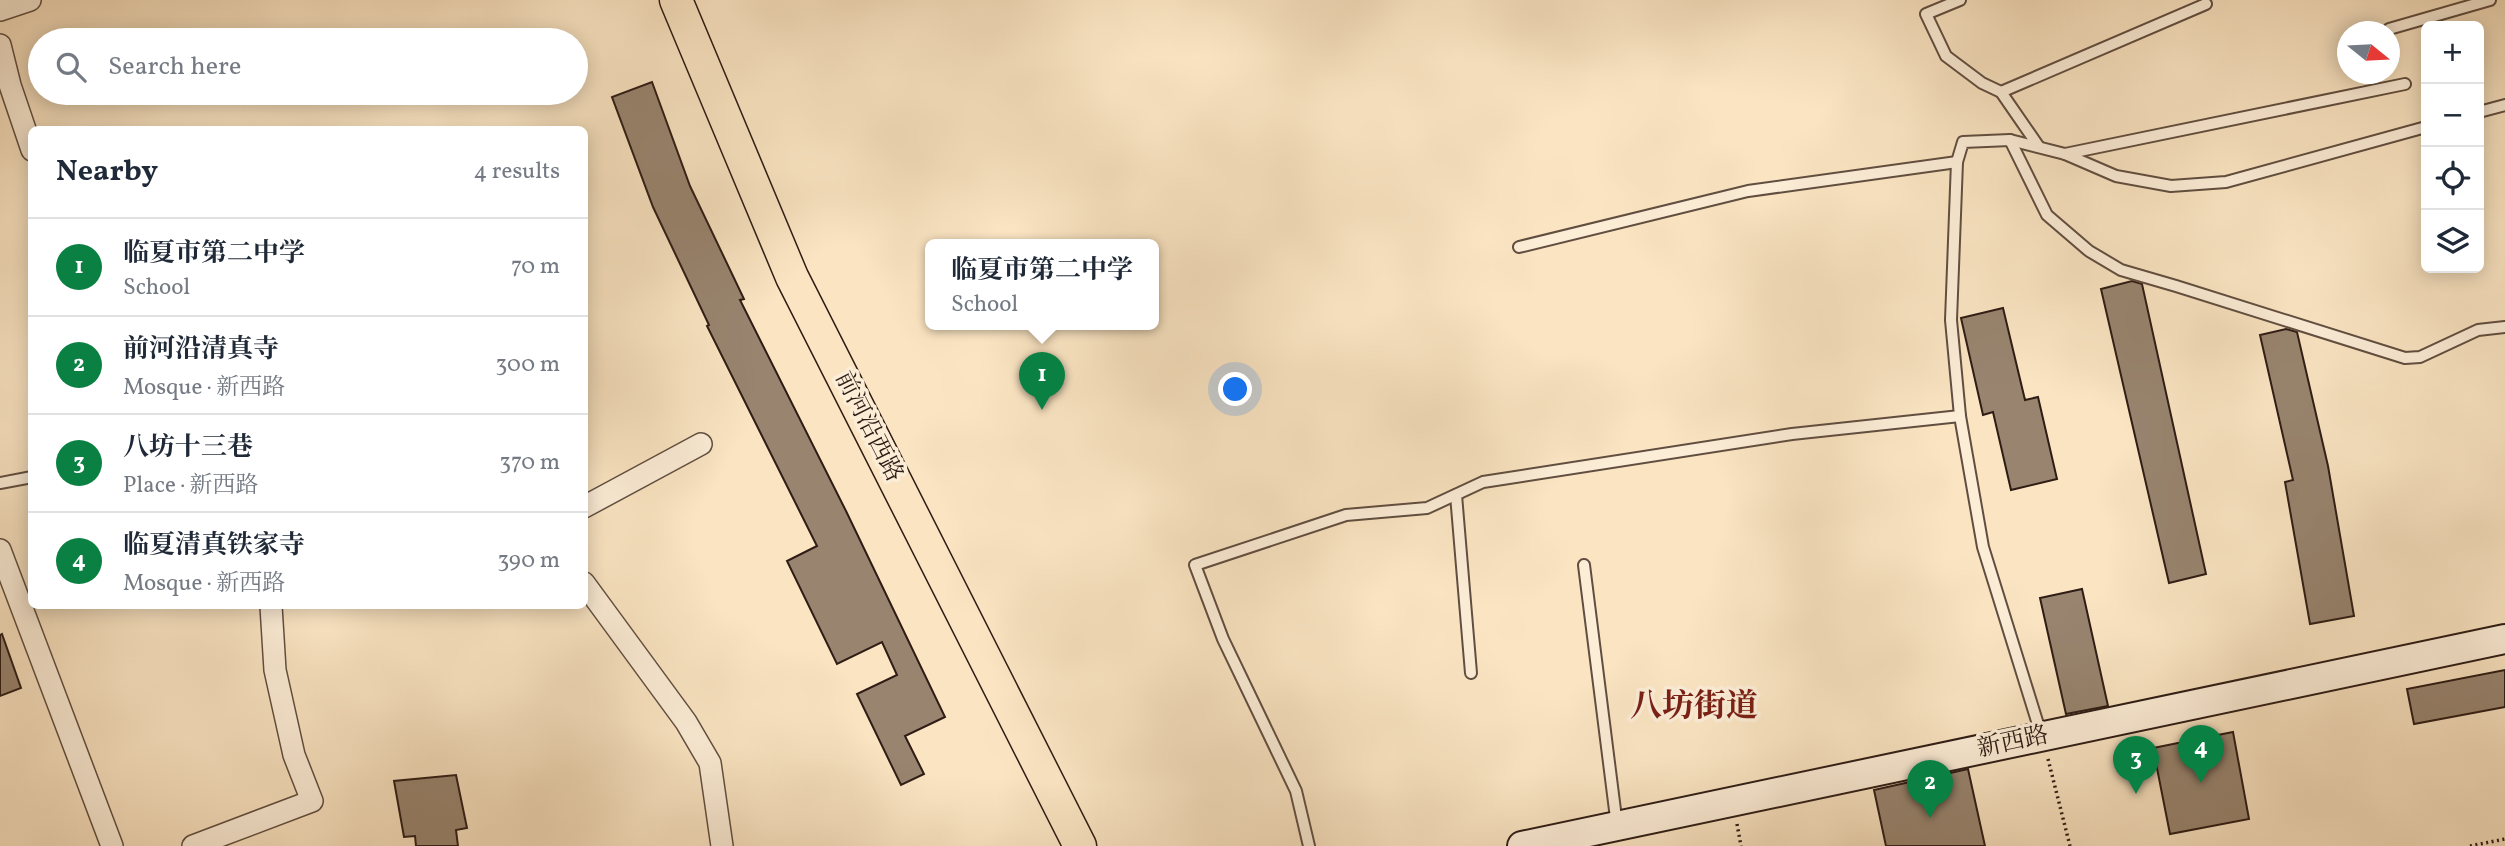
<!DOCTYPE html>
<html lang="en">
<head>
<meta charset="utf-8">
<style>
	body { margin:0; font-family:Vollkorn,"Noto Serif SC",serif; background:#f2f2f3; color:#1f2937 }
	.controls { position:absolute; right:21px; top:21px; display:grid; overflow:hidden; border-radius:10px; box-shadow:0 4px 18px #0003 }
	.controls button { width:63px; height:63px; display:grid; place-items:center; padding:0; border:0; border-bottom:2px solid #e0e1e3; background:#fff; color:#1f2937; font:35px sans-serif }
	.compass { position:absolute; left:2337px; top:21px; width:63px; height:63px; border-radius:50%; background:#fff; box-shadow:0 4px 18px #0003; rotate:108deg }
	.you { position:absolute; left:1236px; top:390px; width:24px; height:24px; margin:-18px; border:5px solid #fff; border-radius:50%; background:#1a73e8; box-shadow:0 0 0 10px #1a73e833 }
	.badge { display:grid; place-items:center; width:46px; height:46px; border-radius:50%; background:#0b8043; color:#fff; font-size:23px; font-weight:700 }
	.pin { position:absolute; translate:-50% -58px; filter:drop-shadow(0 2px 4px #0008) }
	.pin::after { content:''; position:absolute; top:37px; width:24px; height:21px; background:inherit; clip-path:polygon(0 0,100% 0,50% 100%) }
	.popup { position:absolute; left:925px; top:239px; width:234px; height:91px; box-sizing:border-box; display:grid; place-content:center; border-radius:10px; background:#fff; filter:drop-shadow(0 2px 5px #0005); font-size:23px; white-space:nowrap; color:#747a83 }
	.popup b { font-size:26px; color:#1f2937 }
	.popup::after { content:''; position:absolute; left:50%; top:100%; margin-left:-14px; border:14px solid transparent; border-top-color:#fff }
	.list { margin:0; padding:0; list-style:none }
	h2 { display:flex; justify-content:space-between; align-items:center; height:91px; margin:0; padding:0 28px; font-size:30px }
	h2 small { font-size:23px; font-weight:400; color:#747a83 }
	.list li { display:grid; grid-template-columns:46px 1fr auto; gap:21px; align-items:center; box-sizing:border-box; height:98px; padding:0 28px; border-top:2px solid #e0e1e3 }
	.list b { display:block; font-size:26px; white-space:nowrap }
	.list p { margin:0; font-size:23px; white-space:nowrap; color:#747a83 }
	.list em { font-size:23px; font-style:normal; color:#747a83 }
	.icon { flex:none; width:38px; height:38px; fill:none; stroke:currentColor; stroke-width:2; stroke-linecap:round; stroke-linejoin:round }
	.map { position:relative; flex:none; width:2505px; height:846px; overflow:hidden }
	.search { position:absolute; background:#fff; box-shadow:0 4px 18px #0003; left:28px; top:28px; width:560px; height:77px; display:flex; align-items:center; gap:18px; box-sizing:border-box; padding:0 24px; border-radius:38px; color:#747a83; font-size:26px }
	.panel { position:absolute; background:#fff; box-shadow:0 4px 18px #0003; left:28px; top:126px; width:560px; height:483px; border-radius:10px }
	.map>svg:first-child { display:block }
	.building { fill:#98846f; stroke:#2e1c15; stroke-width:2 }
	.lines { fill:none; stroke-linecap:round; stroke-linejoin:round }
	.service-casing { stroke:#614e40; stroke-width:14 }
	.minor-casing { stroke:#614e40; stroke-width:24 }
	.secondary-casing { stroke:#2e1c15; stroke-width:32 }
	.primary-casing { stroke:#2e1c15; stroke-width:35 }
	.path { stroke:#2e1c15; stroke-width:3.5; stroke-dasharray:2 3.5; stroke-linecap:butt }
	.service { stroke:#fcedd7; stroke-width:10 }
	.minor { stroke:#fcedd7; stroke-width:21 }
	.secondary { stroke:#fcedd7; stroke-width:28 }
	.primary { stroke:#fae4c2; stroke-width:32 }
	.labels { text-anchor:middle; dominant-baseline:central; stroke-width:7; stroke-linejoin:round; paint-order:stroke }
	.street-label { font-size:24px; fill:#2e1c15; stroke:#fcedd7 }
	.district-label { font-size:32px; font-weight:bold; fill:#7a1f14; stroke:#fcedd7 }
</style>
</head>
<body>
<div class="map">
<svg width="2505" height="846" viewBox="0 0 2505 846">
	<rect width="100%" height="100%" fill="#fae4c2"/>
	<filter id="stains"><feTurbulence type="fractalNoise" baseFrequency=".00286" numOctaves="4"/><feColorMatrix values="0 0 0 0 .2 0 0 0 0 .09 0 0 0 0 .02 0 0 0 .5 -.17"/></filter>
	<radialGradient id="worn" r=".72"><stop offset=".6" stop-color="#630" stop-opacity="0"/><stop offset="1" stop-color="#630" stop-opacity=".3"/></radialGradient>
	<g class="building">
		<path d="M652 82 690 186 744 299 740 300 846 511 945 717 905 736 924 774 901 785 857 694 897 675 882 642 837 664 787 561 817 546 707 326 709 325 653 207 612 97Z"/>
		<path d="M2132 281 2142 284 2206 574 2169 583 2101 289Z"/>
		<path d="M2003 308 2025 400 2038 397 2057 479 2011 490 1993 412 1983 415 1961 318Z"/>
		<path d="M2286 329 2297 332 2328 466 2354 616 2310 624 2285 482 2293 480 2260 335Z"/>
		<path d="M2082 589 2108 706 2066 714 2040 598Z"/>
		<path d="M2 634 21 688 0 696V635Z"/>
		<path d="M2505 670V707L2414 724 2407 689Z"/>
		<path d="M2233 732 2249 819 2170 834 2153 748Z"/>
		<path d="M1968 769 1985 846H1886L1874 790Z"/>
		<path d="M456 775 467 828 456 830 458 846H416L415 836 404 837 394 781Z"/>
	</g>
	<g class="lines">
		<defs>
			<g id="service">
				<path d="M1960 0 1926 14 1946 56 1982 83 2001 92 2039 147"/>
				<path d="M2389 29 2490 0"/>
				<path d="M2001 92 2206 4"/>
				<path d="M2479 112 2505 105"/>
				<path d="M2010 140 2047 215 2089 251 2121 270 2176 286 2405 358 2420 357 2478 330 2505 327"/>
				<path d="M2065 154 2405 84"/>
				<path d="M1519 247 1748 191 1957 162"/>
				<path d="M0 483 32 477"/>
				<path d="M1456 495 1471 673"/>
				<path d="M1584 565 1617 826"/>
				<path d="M2041 734 1983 547 1960 416 1951 320 1957 162 1963 142 2010 140 2065 154 2116 176 2171 186 2226 182 2426 127"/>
				<path d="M1309 846 1296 791 1223 639 1195 565 1346 515 1427 508 1483 482 1792 434 1960 416"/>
			</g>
			<g id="minor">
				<path d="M0 10 30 0"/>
				<path d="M0 45 10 85 32 150"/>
				<path d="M584 507 701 444"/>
				<path d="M0 550 112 846"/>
				<path d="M584 583 686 722 710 763 722 846"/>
				<path d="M193 846 312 801 294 755 275 670 271 606"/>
			</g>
			<path id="secondary" d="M1522 846 2505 639"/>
			<path id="primary" d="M676 0 792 277 1080 846"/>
		</defs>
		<use href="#service" class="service-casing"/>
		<use href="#minor" class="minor-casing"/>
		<use href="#secondary" class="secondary-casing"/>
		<use href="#primary" class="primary-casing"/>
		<g class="path">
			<path d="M2048 759 2070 846"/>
			<path d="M1737 824 1741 846"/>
			<path d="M2470 846 2505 839"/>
		</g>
		<use href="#service" class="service"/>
		<use href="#minor" class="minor"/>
		<use href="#secondary" class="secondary"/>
		<use href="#primary" class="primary"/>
	</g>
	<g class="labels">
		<g class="street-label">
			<text transform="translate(868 427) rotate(63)">前河沿西路</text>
			<text transform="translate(2013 743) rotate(-12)">新西路</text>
		</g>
		<g class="district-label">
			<text x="1694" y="708">八坊街道</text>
		</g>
	</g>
	<rect width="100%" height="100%" filter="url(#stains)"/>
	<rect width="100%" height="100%" fill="url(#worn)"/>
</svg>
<div class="controls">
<button>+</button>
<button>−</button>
<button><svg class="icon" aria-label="locate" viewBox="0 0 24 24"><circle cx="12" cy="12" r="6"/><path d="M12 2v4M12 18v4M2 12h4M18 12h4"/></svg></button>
<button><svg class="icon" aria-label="layers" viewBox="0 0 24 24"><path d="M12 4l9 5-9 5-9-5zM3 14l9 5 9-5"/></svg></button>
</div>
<svg class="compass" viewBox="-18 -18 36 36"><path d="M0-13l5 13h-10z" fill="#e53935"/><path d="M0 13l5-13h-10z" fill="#747a83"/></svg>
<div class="you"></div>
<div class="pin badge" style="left:1042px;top:410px">1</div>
<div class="popup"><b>临夏市第二中学</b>School</div>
<div class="pin badge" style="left:1930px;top:818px">2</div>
<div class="pin badge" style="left:2136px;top:794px">3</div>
<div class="pin badge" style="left:2201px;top:783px">4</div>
<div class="search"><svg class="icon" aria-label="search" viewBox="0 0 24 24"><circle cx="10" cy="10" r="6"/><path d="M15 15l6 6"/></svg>Search here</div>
<section class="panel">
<h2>Nearby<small>4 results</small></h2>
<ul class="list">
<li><span class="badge">1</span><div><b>临夏市第二中学</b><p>School</p></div><em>70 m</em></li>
<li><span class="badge">2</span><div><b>前河沿清真寺</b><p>Mosque · 新西路</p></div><em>300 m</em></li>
<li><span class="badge">3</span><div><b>八坊十三巷</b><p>Place · 新西路</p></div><em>370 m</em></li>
<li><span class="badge">4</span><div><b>临夏清真铁家寺</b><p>Mosque · 新西路</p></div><em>390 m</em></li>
</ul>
</section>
</div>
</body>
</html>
